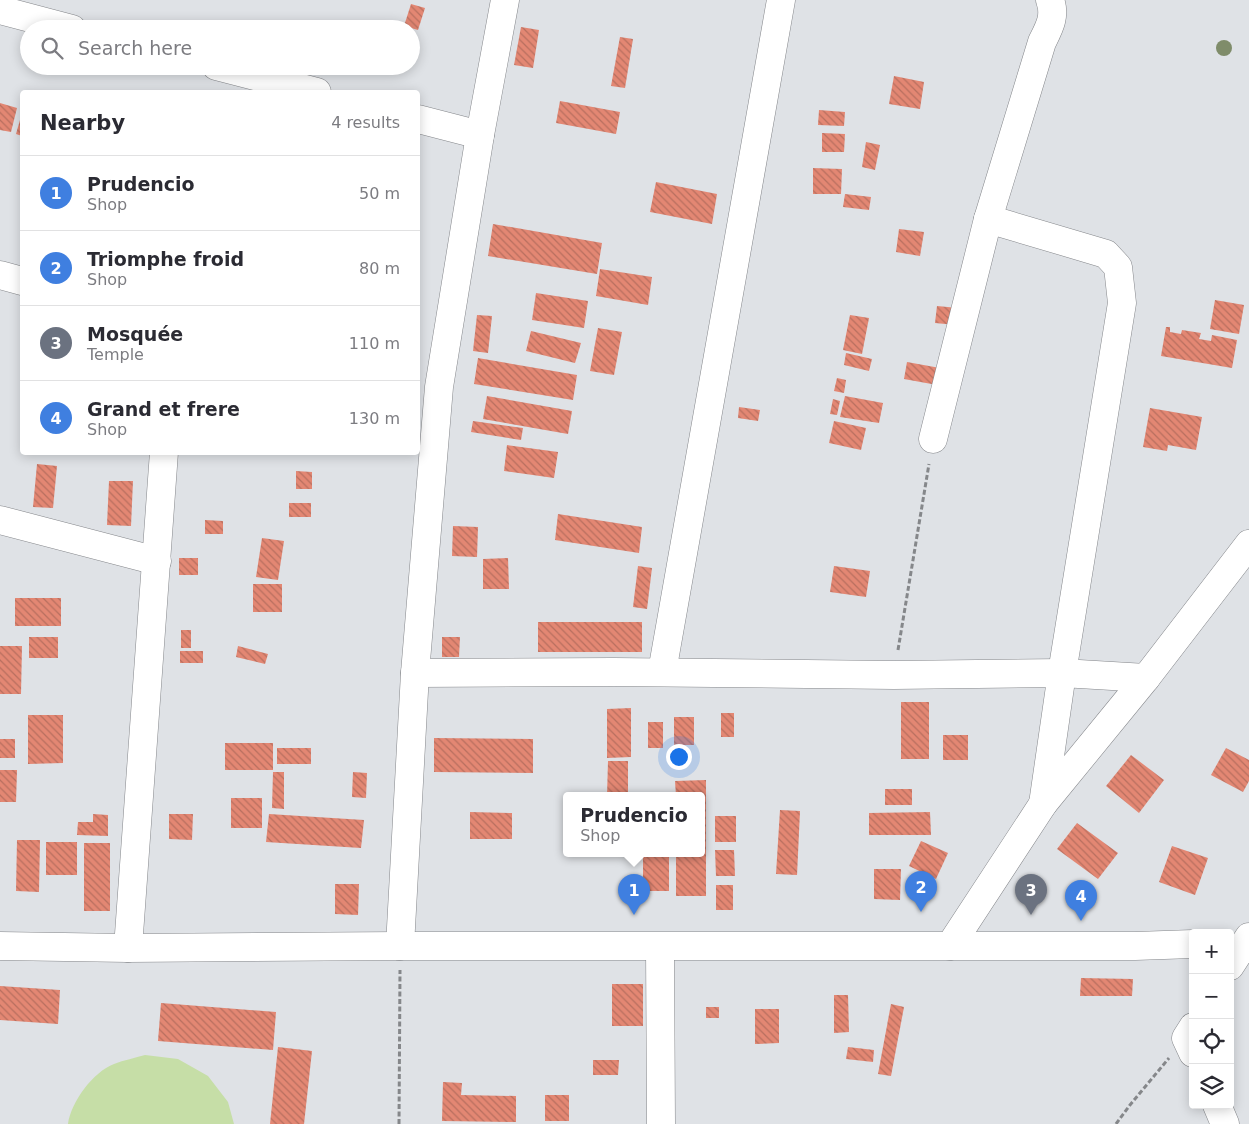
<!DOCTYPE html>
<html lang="en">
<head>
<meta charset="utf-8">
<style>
	body { margin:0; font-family:"DejaVu Sans",sans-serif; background:#f2f2f3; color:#2b2b33 }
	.controls { position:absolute; right:15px; bottom:15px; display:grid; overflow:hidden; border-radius:5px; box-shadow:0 2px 12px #0003 }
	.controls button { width:45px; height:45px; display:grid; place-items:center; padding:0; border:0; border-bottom:1px solid #e1e1e2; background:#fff; color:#2b2b33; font:25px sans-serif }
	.you { position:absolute; left:678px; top:756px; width:18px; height:18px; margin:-12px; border:4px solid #fff; border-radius:50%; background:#1a73e8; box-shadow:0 0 0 8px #1a73e833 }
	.badge { display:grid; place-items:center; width:32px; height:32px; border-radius:50%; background:#822a98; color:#fff; font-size:16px; font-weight:700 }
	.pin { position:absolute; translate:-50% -41px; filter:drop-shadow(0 1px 2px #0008) }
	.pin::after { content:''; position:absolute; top:26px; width:18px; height:15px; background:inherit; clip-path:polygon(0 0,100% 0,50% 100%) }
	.popup { position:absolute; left:563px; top:792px; width:142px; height:65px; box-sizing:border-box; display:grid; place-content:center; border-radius:5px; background:#fff; filter:drop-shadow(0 1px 4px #0005); font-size:16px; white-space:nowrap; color:#7c7c81 }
	.popup b { font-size:19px; color:#2b2b33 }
	.popup::after { content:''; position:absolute; left:50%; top:100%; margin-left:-10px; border:10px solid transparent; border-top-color:#fff }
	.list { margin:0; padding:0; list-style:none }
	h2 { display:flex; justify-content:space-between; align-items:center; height:65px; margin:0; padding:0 20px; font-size:21px }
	h2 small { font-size:16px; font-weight:400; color:#7c7c81 }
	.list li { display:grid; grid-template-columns:32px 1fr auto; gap:15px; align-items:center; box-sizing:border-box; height:75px; padding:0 20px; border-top:1px solid #e1e1e2 }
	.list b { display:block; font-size:19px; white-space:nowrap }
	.list p { margin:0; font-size:16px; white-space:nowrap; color:#7c7c81 }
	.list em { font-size:16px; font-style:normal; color:#7c7c81 }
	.icon { flex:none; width:28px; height:28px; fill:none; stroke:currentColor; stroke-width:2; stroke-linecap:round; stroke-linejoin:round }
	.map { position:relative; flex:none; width:1249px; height:1124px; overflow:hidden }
	.search { position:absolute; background:#fff; box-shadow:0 2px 12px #0003; left:20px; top:20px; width:400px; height:55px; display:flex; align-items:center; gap:12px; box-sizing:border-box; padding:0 18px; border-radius:28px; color:#7c7c81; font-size:19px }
	.panel { position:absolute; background:#fff; box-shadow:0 2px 12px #0003; left:20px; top:90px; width:400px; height:365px; border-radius:5px }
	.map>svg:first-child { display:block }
	.pitch { fill:#c6dea7 }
	.building { fill:url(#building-back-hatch) }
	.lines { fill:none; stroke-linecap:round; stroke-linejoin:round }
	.minor-casing { stroke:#84868a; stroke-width:29 }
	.path { stroke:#85878a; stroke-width:3; stroke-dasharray:5 2.5; stroke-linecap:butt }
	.minor { stroke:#fff; stroke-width:28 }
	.tree { fill:#7f8c6a }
</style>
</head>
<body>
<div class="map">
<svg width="1249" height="1124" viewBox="0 0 1249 1124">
	<defs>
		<pattern id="building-back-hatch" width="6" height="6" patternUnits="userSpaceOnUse" patternTransform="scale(1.25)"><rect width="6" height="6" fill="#e38773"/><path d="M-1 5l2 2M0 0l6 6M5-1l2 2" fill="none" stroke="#b86f5f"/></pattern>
	</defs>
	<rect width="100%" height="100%" fill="#dfe2e6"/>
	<path class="pitch" d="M145 1055 178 1059 208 1076 228 1102 234 1124H68C71 1102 93 1072 114 1064 124 1060 135 1058 145 1055Z"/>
	<g class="building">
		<path d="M411 4 425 8 418 30 404 26Z"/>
		<path d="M521 27 539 30 533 68 514 65Z"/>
		<path d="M620 37 633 39 625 88 611 86Z"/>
		<path d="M894 76 924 82 920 109 889 104Z"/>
		<path d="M560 101 620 112 616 134 556 123Z"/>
		<path d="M0 103 17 108 11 132 0 130Z"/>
		<path d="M819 110 845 112 844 126 818 125Z"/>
		<path d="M22 113V136L16 134Z"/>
		<path d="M822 133 845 134 844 152H822Z"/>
		<path d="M866 142 880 145 875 170 862 167Z"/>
		<path d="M813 168 842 169 841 194H813Z"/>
		<path d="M656 182 717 194 712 224 650 212Z"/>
		<path d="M845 194 871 197 869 210 843 207Z"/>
		<path d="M493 224 602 243 597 274 488 256Z"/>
		<path d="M899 229 924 232 920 256 896 252Z"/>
		<path d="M600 269 652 277 648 305 596 296Z"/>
		<path d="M536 293 588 301 584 328 532 320Z"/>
		<path d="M1215 300 1244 305 1239 334 1210 329Z"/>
		<path d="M937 306 958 308 956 325 935 323Z"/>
		<path d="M477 315 492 316 488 353 473 351Z"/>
		<path d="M850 315 869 318 862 354 843 350Z"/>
		<path d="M1166 327H1170V332L1181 334 1182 330 1201 333 1199 339 1211 341 1212 335 1237 340 1232 368 1161 356Z"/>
		<path d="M598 328 622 332 614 375 590 371Z"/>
		<path d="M531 331 581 343 575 363 526 351Z"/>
		<path d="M846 353 872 359 869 371 844 365Z"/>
		<path d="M478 358 577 375 573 400 474 384Z"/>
		<path d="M907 362 940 368 937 385 904 379Z"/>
		<path d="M837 378 846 380 844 393 834 391Z"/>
		<path d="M487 396 572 411 568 434 483 419Z"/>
		<path d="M845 396 883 403 879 423 840 417Z"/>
		<path d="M833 399 840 401 837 415 830 414Z"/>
		<path d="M739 407 760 410 758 421 738 418Z"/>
		<path d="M1150 408 1202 417 1196 450 1168 445 1167 451 1143 447Z"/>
		<path d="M473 421 523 428 521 440 471 432Z"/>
		<path d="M834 421 866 428 861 450 829 443Z"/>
		<path d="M507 445 558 452 554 478 504 471Z"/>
		<path d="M37 464 57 466 53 508 33 507Z"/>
		<path d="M296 471 312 472V489H296Z"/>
		<path d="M109 481H133L131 526 107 525Z"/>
		<rect x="289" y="503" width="22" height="14"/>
		<path d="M558 514 642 527 639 553 555 540Z"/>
		<path d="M205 520 223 521V534H205Z"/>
		<path d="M453 526 478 527 477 557 452 556Z"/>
		<path d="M262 538 284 541 278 580 256 577Z"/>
		<rect x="179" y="558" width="19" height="17"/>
		<path d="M508 558 509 589H483V559Z"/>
		<path d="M638 566 652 568 647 609 633 607Z"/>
		<path d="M834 566 870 571 866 597 830 592Z"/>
		<rect x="253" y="584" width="29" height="28"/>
		<rect x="15" y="598" width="46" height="28"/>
		<rect x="538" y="622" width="104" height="30"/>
		<rect x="181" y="630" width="10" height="18"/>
		<rect x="29" y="637" width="29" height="21"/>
		<path d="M442 637H460L459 657H442Z"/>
		<path d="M0 646H22L21 694H0Z"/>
		<path d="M238 646 268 654 265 664 236 657Z"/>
		<rect x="180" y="651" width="23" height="12"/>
		<rect x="901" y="702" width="28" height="57"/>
		<path d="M631 708V757L607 758V709Z"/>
		<rect x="721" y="713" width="13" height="24"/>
		<path d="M28 715H63V763L28 764Z"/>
		<rect x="674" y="717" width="20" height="28"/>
		<rect x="648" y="722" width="15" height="26"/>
		<rect x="943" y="735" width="25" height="25"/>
		<path d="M434 738 533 739V773L434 772Z"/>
		<rect x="0" y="739" width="15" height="19"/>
		<rect x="225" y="743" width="48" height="27"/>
		<rect x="277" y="748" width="34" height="16"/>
		<path d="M1226 748 1249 760V781L1243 792 1211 775Z"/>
		<path d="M1131 755 1164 780 1139 813 1106 786Z"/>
		<path d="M608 761H628V796H607Z"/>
		<path d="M0 770H17L16 802H0Z"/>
		<path d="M273 772H284V809L272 808Z"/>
		<path d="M353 772 367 773 366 798 352 797Z"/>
		<path d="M706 780V896H676V854H702V796H676L675 781Z"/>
		<rect x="885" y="789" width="27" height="16"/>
		<rect x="231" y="798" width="31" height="30"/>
		<path d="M780 810 800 811 797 875 776 874Z"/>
		<path d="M470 812 512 813V839H470Z"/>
		<path d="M930 812 931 835H869V813Z"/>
		<path d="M93 814 108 815V836L77 835 78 822H93Z"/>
		<path d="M169 814H193L192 840 169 839Z"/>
		<path d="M269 814 364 820 361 848 266 842Z"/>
		<rect x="715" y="816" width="21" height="26"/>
		<path d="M1077 823 1118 853 1098 879 1057 849Z"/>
		<path d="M17 840H40L39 892 16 891Z"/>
		<path d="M921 841 948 853 936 879 909 866Z"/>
		<rect x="46" y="842" width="31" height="33"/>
		<rect x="84" y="843" width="26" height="68"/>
		<path d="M1172 846 1208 858 1195 895 1159 882Z"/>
		<path d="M715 850H734L735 876H716Z"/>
		<rect x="643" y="854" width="26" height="37"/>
		<path d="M874 869H901L900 900 874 899Z"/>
		<path d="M335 884H359L358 915 335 914Z"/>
		<rect x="716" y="885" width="17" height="25"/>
		<path d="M1081 978 1133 979 1132 996H1080Z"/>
		<rect x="612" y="984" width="31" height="42"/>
		<path d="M0 986 60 990 58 1024 0 1020Z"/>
		<path d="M834 995H848L849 1032 834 1033Z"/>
		<path d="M161 1003 276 1012 273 1050 158 1041Z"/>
		<path d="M891 1004 904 1007 891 1076 878 1074Z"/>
		<rect x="706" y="1007" width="13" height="11"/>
		<path d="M755 1009H779V1043L755 1044Z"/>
		<path d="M278 1047 312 1051 304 1124H270Z"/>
		<path d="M848 1047 874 1050 873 1062 846 1059Z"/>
		<path d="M593 1060H619L618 1075H593Z"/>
		<path d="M443 1082 462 1083 461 1095 516 1096V1122L442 1121Z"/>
		<rect x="545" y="1095" width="24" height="26"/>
	</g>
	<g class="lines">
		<defs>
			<g id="minor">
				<path d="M0 10 72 29"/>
				<path d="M216 66 317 92"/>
				<path d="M418 119 480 135"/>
				<path d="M988 219 1106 254 1118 267 1122 303 1062 673 1043 804"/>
				<path d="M0 275 22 281"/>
				<path d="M933 439 988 219 1042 42C1049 28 1056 16 1050 0"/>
				<path d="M0 520 157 561"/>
				<path d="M662 672 781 0"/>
				<path d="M415 673 614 672 894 675 1062 673 1146 678"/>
				<path d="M0 946 128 948 400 946H1135L1193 944"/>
				<path d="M400 946 415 673 439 387 480 135 505 0"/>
				<path d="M950 946 1043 804 1146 678 1249 544"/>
				<path d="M660 947 661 1124"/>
				<path d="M128 948 164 452"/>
				<path d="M1230 966 1249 937"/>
				<path d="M1193 1027 1186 1038 1193 1053"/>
				<path d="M1217 1105 1225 1124"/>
			</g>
		</defs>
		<use href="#minor" class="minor-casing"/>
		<g class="path">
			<path d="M898 650 929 464"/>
			<path d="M399 1124 400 970"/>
			<path d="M1116 1124 1130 1105 1169 1058"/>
		</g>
		<use href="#minor" class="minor"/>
	</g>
	<circle class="tree" cx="1224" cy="48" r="8"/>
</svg>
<div class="controls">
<button>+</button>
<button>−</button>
<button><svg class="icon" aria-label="locate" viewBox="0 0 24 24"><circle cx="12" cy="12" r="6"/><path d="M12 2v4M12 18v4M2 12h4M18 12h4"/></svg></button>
<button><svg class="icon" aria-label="layers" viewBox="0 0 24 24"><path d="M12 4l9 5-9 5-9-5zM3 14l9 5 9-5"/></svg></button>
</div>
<div class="you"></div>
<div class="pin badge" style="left:634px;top:915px;background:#3f7fe0">1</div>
<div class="popup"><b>Prudencio</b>Shop</div>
<div class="pin badge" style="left:921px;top:912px;background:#3f7fe0">2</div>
<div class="pin badge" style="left:1031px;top:915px;background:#6b7280">3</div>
<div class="pin badge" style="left:1081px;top:921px;background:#3f7fe0">4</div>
<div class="search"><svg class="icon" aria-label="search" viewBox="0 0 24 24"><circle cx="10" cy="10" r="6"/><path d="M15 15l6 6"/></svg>Search here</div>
<section class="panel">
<h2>Nearby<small>4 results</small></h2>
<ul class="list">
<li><span class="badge" style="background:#3f7fe0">1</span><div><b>Prudencio</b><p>Shop</p></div><em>50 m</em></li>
<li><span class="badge" style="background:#3f7fe0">2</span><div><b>Triomphe froid</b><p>Shop</p></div><em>80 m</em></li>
<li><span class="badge" style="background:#6b7280">3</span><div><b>Mosquée</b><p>Temple</p></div><em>110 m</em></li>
<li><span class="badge" style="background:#3f7fe0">4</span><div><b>Grand et frere</b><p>Shop</p></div><em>130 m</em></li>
</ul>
</section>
</div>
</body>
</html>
